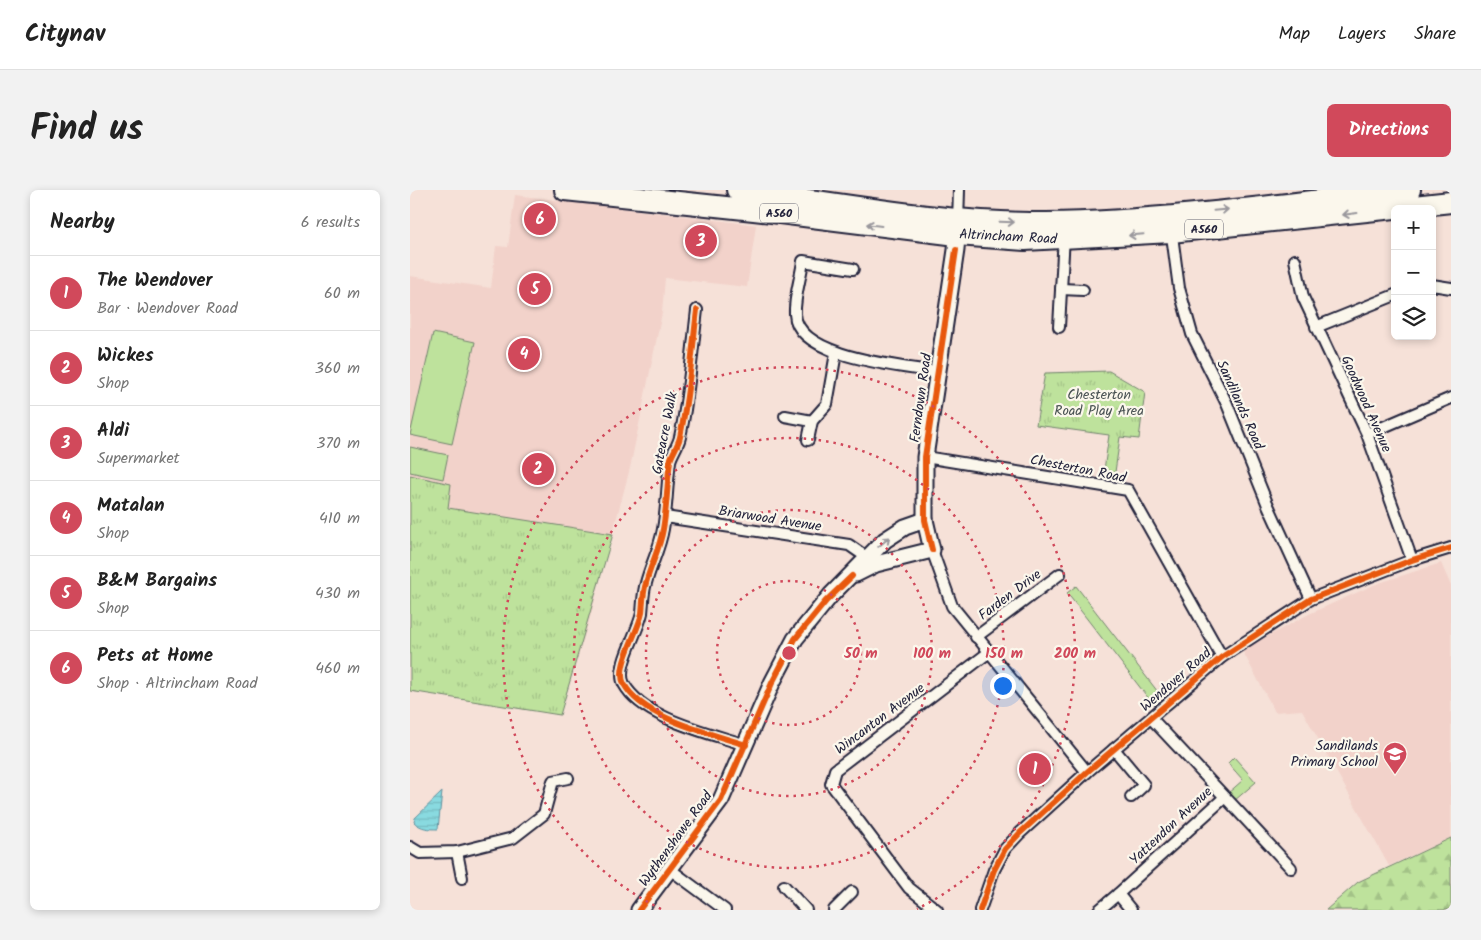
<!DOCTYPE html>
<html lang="en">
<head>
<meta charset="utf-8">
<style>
	body { margin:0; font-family:Kalam,sans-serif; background:#f2f2f2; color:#222 }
	.controls { position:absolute; right:15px; top:15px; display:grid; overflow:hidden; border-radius:8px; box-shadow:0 2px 8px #0003 }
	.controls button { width:45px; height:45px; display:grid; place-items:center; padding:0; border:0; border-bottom:1px solid #e0e0e0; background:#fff; color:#222; font:25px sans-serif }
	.you { position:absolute; left:592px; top:495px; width:18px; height:18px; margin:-12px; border:4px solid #fff; border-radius:50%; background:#1a73e8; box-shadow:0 0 0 8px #1a73e833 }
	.badge { display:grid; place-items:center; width:32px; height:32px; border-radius:50%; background:#d1495b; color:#fff; font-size:16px; font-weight:700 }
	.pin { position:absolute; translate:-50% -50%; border:2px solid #fff; box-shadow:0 1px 5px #0006 }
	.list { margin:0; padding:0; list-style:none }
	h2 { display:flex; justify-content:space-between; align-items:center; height:65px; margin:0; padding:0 20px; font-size:21px }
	h2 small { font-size:16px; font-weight:400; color:#767676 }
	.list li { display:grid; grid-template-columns:32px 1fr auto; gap:15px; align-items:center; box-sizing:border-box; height:75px; padding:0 20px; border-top:1px solid #e0e0e0 }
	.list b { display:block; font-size:19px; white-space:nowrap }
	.list p { margin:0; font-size:16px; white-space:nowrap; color:#767676 }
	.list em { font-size:16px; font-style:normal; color:#767676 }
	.icon { flex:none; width:28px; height:28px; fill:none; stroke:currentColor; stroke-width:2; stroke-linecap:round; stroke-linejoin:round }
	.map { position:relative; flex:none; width:1041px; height:720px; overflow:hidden; border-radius:8px }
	header { display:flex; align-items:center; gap:30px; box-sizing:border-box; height:70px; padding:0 25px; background:#fff; border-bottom:1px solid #e0e0e0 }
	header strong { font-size:24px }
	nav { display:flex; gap:28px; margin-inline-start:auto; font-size:18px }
	.intro { display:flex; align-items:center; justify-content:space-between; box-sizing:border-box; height:120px; padding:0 30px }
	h1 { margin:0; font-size:35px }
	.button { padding:12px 22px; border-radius:8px; background:#d1495b; color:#fff; font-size:18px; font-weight:700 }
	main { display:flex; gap:30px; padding:0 30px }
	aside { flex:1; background:#fff; border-radius:8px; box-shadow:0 2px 8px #0003 }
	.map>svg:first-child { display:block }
	.built { fill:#f2d2ca }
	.grass { fill:#bee29c; stroke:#70826c }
	.forest { fill:url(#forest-firs); stroke:#70826c }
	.park { fill:url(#park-tufts); stroke:#70826c }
	.water { fill:url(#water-rules); stroke:#60909e }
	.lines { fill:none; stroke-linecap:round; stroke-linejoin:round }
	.street-casing { stroke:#22223b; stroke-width:14 }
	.secondary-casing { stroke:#22223b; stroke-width:19 }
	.highway-casing { stroke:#22223b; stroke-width:24 }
	.street { stroke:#fbf7ec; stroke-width:10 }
	.secondary { stroke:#fbf7ec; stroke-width:15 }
	.highway { stroke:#fbf7ec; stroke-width:20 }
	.cycleway-casing { stroke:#fbf7ec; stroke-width:9 }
	.cycleway { stroke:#e8590c; stroke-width:6 }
	.oneway { stroke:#99979c }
	.ring { fill:none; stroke:#d1495b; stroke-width:2.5; stroke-dasharray:2.5 5 }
	.labels { text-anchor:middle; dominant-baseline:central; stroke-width:4.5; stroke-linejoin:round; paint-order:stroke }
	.shield { fill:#fbf7ec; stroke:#636270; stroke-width:1 }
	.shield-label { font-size:12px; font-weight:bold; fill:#22223b }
	.street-label { font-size:14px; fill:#22223b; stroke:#fbf7ec }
	.park-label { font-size:14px; fill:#495253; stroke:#fbf7ec }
	.poi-label { font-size:14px; fill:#22223b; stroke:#fbf7ec; text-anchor:end }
	.centre { fill:#d1495b; stroke:#fbf7ec; stroke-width:2.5 }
	.ring-label { font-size:15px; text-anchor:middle; font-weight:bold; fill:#d1495b; stroke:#fbf7ec; stroke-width:4.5; stroke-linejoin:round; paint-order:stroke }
</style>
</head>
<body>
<header>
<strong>Citynav</strong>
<nav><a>Map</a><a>Layers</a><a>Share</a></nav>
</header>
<div class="intro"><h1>Find us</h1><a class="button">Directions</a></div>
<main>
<aside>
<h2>Nearby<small>6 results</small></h2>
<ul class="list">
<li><span class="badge">1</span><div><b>The Wendover</b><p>Bar · Wendover Road</p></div><em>60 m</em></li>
<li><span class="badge">2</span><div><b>Wickes</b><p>Shop</p></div><em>360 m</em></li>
<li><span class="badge">3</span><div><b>Aldi</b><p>Supermarket</p></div><em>370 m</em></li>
<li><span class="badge">4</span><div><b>Matalan</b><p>Shop</p></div><em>410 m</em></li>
<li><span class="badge">5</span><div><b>B&amp;M Bargains</b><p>Shop</p></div><em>430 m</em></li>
<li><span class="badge">6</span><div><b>Pets at Home</b><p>Shop · Altrincham Road</p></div><em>460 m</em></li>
</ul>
</aside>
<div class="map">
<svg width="1041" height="720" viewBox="0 0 1041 720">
	<defs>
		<pattern id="forest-firs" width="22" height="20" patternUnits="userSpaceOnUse" patternTransform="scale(1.25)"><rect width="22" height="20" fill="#bee29c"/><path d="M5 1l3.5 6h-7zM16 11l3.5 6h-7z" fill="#a3c287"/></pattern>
		<pattern id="park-tufts" width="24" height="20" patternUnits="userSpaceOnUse" patternTransform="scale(1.25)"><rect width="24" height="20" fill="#bee29c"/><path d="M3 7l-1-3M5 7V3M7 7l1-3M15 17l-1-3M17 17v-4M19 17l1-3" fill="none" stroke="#a3c287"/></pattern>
		<pattern id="water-rules" width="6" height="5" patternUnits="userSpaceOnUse" patternTransform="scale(1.25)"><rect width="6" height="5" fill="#89dae0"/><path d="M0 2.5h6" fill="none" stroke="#76bbc1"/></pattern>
	</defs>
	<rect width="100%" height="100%" fill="#f6e1d8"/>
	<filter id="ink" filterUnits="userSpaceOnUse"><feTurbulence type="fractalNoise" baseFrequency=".02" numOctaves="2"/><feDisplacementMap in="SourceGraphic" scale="10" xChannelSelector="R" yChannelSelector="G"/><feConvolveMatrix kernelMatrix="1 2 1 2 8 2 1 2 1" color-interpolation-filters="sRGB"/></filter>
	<g filter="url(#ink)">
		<g class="built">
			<path d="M105 5 346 35 337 97 255 88 252 123 220 278 181 424 150 525 0 501V86L81 98 86 56 98 57Z"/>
			<path d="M1031 373 1041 396V648L979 676 892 520 865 522 832 460 899 424 966 394Z"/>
		</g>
		<g class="grass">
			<path d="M23 143 65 152 42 254 0 245Z"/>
			<path d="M0 257 38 265 33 289 0 282Z"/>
			<path d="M666 396 748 502 739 509 657 403Z"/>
			<path d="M824 567 846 592 824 611 817 604 833 590 818 573Z"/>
		</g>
		<path class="forest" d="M1041 648V720H916L948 692Z"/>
		<g class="park">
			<path d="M699 181 735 202 729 249 710 247 704 289 693 287 699 245 626 235 635 183Z"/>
			<path d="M0 285 41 294 38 318 203 344 150 525 0 501Z"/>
		</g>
		<path class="water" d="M32 602 28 639C19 639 11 639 4 632L5 628Z"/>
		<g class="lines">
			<defs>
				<g id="street">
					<path d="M548 32 549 0"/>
					<path d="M761 38 769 98 782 144 817 214 857 313 901 409"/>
					<path d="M885 70 893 107 957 244 1002 370"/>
					<path d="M443 79 393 71C391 87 384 107 385 124 387 168 493 176 526 182"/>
					<path d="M1022 95 1041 98"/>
					<path d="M651 99 673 100"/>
					<path d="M287 120C282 162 279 206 270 247 268 256 262 263 260 271 257 294 257 317 253 339 250 358 241 374 236 393 233 402 233 413 232 423 228 443 205 477 214 494 233 529 300 543 336 555"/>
					<path d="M649 137 654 45"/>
					<path d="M906 137 985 105"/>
					<path d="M375 226 402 231"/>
					<path d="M957 244 1041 208"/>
					<path d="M398 250 402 231 417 214 426 163"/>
					<path d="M515 267 718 300 812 467"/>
					<path d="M255 327 439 355 462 371"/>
					<path d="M522 360 542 416 677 582"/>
					<path d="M566 447 650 384"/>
					<path d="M704 559 734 595 721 607"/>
					<path d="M815 607 881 678"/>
					<path d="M0 657 10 663 47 662 103 648 134 624 143 591 158 588"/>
					<path d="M47 662 52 688"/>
					<path d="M261 680 315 720"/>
					<path d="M374 696 396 720"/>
					<path d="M424 720 442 702"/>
					<path d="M527 720 499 698 421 594 425 580 578 463"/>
					<path d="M570 720 584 680 595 659 610 643 677 582 812 467 901 409 1002 370 1041 358"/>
					<path d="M689 720 708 704"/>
					<path d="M721 720 708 704 815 607 741 528"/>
				</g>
				<g id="secondary">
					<path d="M446 384 466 374 522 360 515 330V267L546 60 547 45 543 37"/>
					<path d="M229 720 311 610 362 493 385 449 421 405 475 350 495 337 515 330"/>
				</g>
				<g id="highway">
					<path d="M155 0 344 20 547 45 615 50 761 42 1041 12"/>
					<path d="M327 0C422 12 525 32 620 33 747 33 874 13 1000 0"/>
				</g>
			</defs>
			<use href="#street" class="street-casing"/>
			<use href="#secondary" class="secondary-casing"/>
			<use href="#highway" class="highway-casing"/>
			<use href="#street" class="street"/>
			<use href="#secondary" class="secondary"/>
			<use href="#highway" class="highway"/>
			<defs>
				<g id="cycleway">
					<path d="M287 120C282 162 279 206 270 247 268 256 262 263 260 271 257 294 257 317 253 339 250 358 241 374 236 393 233 402 233 413 232 423 228 443 205 477 214 494 233 529 300 543 336 555"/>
					<path d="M522 360 515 330V267L546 60"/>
					<path d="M229 720 311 610 362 493 385 449 416 411 442 386"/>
					<path d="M570 720 584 680 595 659 610 643 677 582 812 467 901 409 1002 370 1041 358"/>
				</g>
			</defs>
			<use href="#cycleway" class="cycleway-casing"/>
			<use href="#cycleway" class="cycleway"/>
		</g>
		<defs><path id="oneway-shaft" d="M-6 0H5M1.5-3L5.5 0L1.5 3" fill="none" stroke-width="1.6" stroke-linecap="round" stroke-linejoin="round" transform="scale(1.25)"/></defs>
		<g class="oneway">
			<use href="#oneway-shaft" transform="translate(811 20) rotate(-5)"/>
			<use href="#oneway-shaft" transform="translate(940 24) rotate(173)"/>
			<use href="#oneway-shaft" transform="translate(597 32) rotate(2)"/>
			<use href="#oneway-shaft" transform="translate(464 35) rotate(-173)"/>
			<use href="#oneway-shaft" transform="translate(726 45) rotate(175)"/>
			<use href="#oneway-shaft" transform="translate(474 352) rotate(-40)"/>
		</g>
	</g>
	<g class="ring">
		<circle cx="379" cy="463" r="72"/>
		<circle cx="379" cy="463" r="143"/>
		<circle cx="379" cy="463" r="215"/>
		<path d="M251 719A286 286 0 1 1 507 719"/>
	</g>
	<defs>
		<symbol id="school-pin" viewBox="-11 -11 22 30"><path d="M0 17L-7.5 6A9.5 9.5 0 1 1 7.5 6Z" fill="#d1495b" stroke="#fbf7ec"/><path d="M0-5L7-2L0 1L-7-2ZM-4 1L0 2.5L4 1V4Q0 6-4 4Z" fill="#fff"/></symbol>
	</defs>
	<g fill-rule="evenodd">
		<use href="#school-pin" x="971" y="550" width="28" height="38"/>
	</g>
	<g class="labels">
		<g class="shield">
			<rect x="350" y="13.5" width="38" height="19" rx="4"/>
			<rect x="775" y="29.5" width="38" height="19" rx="4"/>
		</g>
		<g class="shield-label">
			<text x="369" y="23">A560</text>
			<text x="794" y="39">A560</text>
		</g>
		<g class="street-label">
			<text transform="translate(598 47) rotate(3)">Altrincham Road</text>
			<text transform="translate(511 208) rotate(-82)">Ferndown Road</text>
			<text transform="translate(956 214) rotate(66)">Goodwood Avenue</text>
			<text transform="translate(830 215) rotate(66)">Sandilands Road</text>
			<text transform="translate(255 243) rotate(-79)">Gateacre Walk</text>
			<text transform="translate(668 279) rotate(11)">Chesterton Road</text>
			<text transform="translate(360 329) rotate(9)">Briarwood Avenue</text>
			<text transform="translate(600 405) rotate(-37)">Farden Drive</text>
			<text transform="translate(766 490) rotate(-41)">Wendover Road</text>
			<text transform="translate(470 529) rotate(-37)">Wincanton Avenue</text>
			<text transform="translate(761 636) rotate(-43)">Yattendon Avenue</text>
			<text transform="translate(266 649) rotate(-54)">Wythenshawe Road</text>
		</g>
		<g class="park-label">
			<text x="689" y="205">Chesterton<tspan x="689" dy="16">Road Play Area</tspan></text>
		</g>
		<g class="poi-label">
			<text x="968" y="556">Sandilands<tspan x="968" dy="16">Primary School</tspan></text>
		</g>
	</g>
	<circle cx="379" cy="463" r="8" class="centre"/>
	<g class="ring-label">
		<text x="451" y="468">50 m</text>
		<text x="522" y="468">100 m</text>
		<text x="594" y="468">150 m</text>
		<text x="665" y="468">200 m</text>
	</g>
</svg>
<div class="controls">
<button>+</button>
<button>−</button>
<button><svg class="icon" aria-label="layers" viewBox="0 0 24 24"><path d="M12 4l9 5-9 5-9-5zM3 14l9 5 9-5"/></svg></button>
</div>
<div class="you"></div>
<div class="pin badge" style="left:625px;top:579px">1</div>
<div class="pin badge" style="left:128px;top:279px">2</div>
<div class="pin badge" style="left:291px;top:51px">3</div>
<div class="pin badge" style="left:114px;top:164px">4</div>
<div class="pin badge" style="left:125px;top:99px">5</div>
<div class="pin badge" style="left:130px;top:29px">6</div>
</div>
</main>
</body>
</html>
